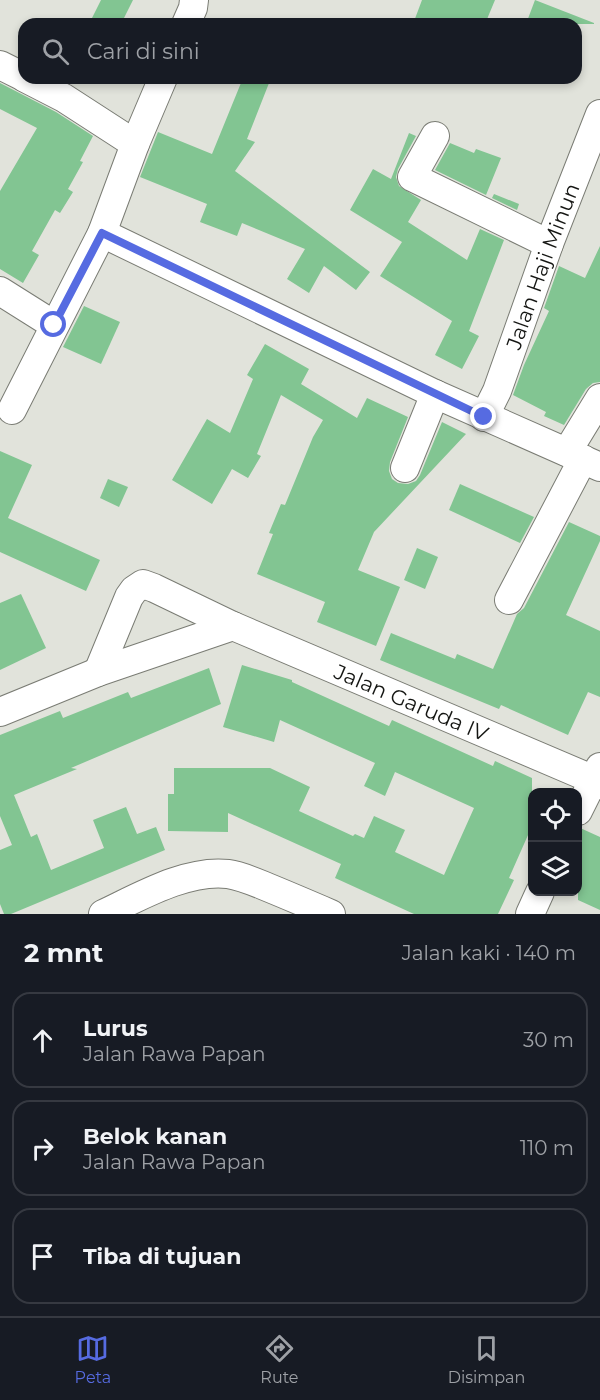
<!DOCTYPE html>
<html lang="id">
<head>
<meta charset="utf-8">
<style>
	body { margin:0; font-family:Montserrat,sans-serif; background:#242831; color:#f1f3f6 }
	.controls { position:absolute; right:18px; bottom:18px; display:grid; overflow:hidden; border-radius:12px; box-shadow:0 3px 9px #0003 }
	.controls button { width:54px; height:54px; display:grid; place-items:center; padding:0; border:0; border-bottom:2px solid #363941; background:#171b24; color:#f1f3f6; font:30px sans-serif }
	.stop { position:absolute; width:18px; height:18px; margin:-14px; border:4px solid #566be1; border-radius:50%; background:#fff }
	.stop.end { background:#566be1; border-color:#fff; box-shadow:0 2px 6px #0008 }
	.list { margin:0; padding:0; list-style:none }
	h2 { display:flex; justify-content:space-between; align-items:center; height:78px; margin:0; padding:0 24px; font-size:26px }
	h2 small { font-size:20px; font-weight:400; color:#9ea1a6 }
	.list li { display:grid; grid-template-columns:39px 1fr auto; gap:18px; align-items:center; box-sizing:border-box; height:96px; margin:0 12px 12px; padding:0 12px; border:2px solid #363941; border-radius:18px }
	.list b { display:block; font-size:22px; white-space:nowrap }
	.list p { margin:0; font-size:20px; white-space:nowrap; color:#9ea1a6 }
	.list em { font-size:20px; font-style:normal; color:#9ea1a6 }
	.icon { flex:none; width:33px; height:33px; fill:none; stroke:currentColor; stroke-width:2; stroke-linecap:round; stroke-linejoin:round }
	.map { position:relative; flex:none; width:600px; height:914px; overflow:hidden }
	.search { position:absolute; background:#171b24; box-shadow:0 3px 9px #0003; left:18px; right:18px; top:18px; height:66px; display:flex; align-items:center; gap:15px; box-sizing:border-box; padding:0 21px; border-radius:18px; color:#9ea1a6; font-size:22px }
	.sheet { height:402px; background:#171b24 }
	nav { display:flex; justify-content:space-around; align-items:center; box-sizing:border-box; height:84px; border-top:2px solid #363941; background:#171b24; font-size:16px; color:#9ea1a6 }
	nav a { display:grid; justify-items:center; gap:3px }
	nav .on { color:#566be1 }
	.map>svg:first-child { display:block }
	.building { fill:#82c592 }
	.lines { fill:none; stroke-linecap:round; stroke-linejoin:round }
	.minor-casing { stroke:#7a7c74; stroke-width:30 }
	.minor { stroke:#fff; stroke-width:28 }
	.route { stroke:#566be1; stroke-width:8 }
	.labels { text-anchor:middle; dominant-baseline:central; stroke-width:5; stroke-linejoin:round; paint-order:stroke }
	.street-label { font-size:21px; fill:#141512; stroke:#eef1e8 }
</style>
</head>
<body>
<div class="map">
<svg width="600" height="914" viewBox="0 0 600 914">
	<rect width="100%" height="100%" fill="#e1e3db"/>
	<g class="building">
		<path d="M101 0H133L121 24H89Z"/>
		<path d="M422 0H495L485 24H413Z"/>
		<path d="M535 0 594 23V24H526Z"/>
		<path d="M243 78H271L247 139 255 142 235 171 370 272 356 290 324 266 309 293 287 279 305 249 242 223 237 236 200 222 207 204 140 177 158 132 212 154Z"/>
		<path d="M0 83 56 112 93 136 80 161 83 162 68 189 73 192 60 213 55 210 32 251 39 255 23 283 0 269V191L37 128 0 109Z"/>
		<path d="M409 133 416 136 398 169 396 177 399 186 421 200 408 222 467 260 480 229 504 240 469 331 479 336 462 369 435 355 452 321 380 276 402 242 350 210 373 169 391 179Z"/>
		<path d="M450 143 474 153 476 149 501 158 486 195 435 170Z"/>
		<path d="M494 194 519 204 517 210 492 198Z"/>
		<path d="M600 246V382L593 383 586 389 564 425 544 416 546 412 513 395 524 365 549 311 544 308 559 266 585 278Z"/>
		<path d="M84 306 120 322 101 364 63 347Z"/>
		<path d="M265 344 309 369 301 384 357 418 367 398 408 417 390 462 389 471 392 479 398 483 408 484 416 481 420 475 442 422 466 434 374 532 358 570 400 587 376 646 317 622 325 602 257 574 273 534 269 533 281 504 285 505 313 437 323 420 281 395 257 454 261 456 248 478 232 469 212 504 172 480 207 419 230 433 253 379 247 375Z"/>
		<path d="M0 451 32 465 8 518 100 560 86 591 0 552Z"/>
		<path d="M108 479 128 487 119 507 100 498Z"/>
		<path d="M460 484 534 517 520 543 449 510Z"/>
		<path d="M569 522 600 536V541L566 615 600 631V697L588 692 568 735 501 705 499 709 380 660 391 633 455 659 457 654 493 669 517 614 524 608Z"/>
		<path d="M417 548 438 557 425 589 404 580Z"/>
		<path d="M21 594 46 648 0 670V603Z"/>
		<path d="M242 665 292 680V682L389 726 392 720 493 766 495 761 532 778V826L509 878 514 880 498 914H414L335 878 341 864 228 813V832L168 831V794H174V768H270L310 787 299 811 353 836 355 834 364 838 374 816 405 830 395 852 444 875 474 808 395 772 385 796 364 786 375 763 280 720 274 742 223 727Z"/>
		<path d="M209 668 221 704 71 768 77 769 14 795 31 837 37 834 51 870 104 848 93 820 126 807 137 834 156 827 165 850 11 914H4L0 904V850L12 845 0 816V735L60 711 63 718 128 692 131 698Z"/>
		<path d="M578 827 600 837V910L578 900Z"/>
	</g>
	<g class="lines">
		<defs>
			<g id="minor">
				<path d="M186 24 193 8 194 0"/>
				<path d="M0 65 24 77"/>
				<path d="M25 78 64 98 135 144"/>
				<path d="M435 136 412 177 549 244"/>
				<path d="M102 233 435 394 600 467"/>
				<path d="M0 291 54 325"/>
				<path d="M12 410 102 233 135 144 163 78"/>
				<path id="s1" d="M484 417 497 391 549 244 600 114"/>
				<path d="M567 452 600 398"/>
				<path d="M405 468 435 394"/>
				<path d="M509 600 583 459"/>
				<path id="s2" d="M98 672 129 597 134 590 143 584 154 588 233 626 592 779"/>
				<path d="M0 712 98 672 233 626"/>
				<path d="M578 811 600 767"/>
				<path d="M103 914C139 897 187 869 228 874 242 876 255 882 267 887 289 896 310 905 331 914"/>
				<path d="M530 914 540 892"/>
			</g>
		</defs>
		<use href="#minor" class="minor-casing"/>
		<use href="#minor" class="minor"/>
	</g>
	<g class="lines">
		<path class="route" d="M54 325 102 233 484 417"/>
	</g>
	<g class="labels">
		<g class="street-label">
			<text stroke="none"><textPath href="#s1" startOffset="162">Jalan Haji Minun</textPath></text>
			<text stroke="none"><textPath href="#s2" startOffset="394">Jalan Garuda IV</textPath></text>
		</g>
	</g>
</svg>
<div class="controls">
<button><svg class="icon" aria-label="locate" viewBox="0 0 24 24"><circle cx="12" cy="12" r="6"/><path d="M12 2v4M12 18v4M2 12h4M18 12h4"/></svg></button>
<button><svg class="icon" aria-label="layers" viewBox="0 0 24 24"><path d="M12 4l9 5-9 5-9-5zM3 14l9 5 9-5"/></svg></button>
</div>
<div class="stop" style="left:54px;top:325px"></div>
<div class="stop end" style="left:484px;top:417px"></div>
<div class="search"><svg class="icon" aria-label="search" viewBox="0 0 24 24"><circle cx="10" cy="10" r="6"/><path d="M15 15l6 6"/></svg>Cari di sini</div>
</div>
<section class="sheet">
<h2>2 mnt<small>Jalan kaki · 140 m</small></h2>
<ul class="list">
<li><svg class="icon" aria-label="ahead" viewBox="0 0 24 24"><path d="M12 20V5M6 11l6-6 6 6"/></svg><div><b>Lurus</b><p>Jalan Rawa Papan</p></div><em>30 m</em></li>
<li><svg class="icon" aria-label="right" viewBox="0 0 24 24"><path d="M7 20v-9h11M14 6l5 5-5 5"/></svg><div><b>Belok kanan</b><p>Jalan Rawa Papan</p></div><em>110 m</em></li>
<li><svg class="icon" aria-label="arrive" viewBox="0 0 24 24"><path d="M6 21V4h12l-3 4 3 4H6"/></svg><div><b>Tiba di tujuan</b></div></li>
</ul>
</section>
<nav>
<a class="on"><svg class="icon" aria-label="map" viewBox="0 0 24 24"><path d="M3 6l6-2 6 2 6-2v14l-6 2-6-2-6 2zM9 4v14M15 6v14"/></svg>Peta</a>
<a><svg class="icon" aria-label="directions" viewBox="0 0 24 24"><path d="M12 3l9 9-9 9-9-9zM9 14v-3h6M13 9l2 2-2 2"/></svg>Rute</a>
<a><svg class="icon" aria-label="saved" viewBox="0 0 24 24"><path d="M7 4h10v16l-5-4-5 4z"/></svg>Disimpan</a>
</nav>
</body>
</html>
